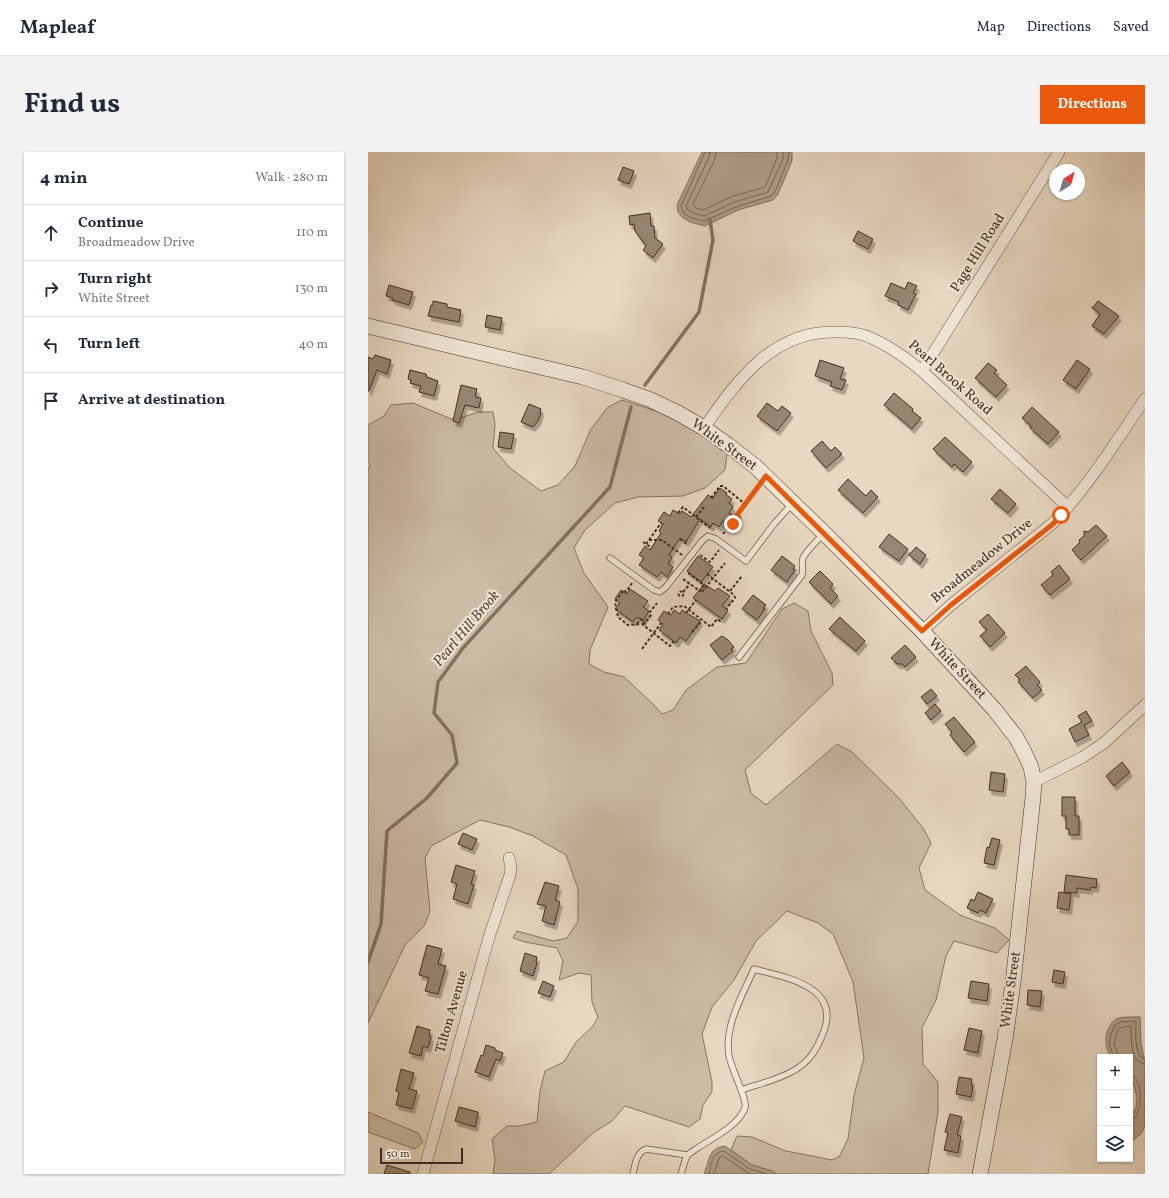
<!DOCTYPE html>
<html lang="en">
<head>
<meta charset="utf-8">
<style>
	body { margin:0; font-family:Vollkorn,serif; background:#f2f2f3; color:#1f2937 }
	.controls { position:absolute; right:12px; bottom:12px; display:grid; overflow:hidden; border-radius:0px; box-shadow:0 1px 3px #0004 }
	.controls button { width:36px; height:36px; display:grid; place-items:center; padding:0; border:0; border-bottom:1px solid #e0e1e3; background:#fff; color:#1f2937; font:20px sans-serif }
	.compass { position:absolute; left:681px; top:12px; width:36px; height:36px; border-radius:50%; background:#fff; box-shadow:0 1px 3px #0004; rotate:37deg }
	.scale { position:absolute; left:12px; bottom:10px; width:83px; box-sizing:border-box; padding-left:4px; border:2px solid #412d1c; border-top:0; font-size:11px; line-height:14px; white-space:nowrap; color:#412d1c; -webkit-text-stroke:3px #f0e6d7; paint-order:stroke }
	.stop { position:absolute; width:12px; height:12px; margin:-9px; border:3px solid #ea580c; border-radius:50%; background:#fff }
	.stop.end { background:#ea580c; border-color:#fff; box-shadow:0 1px 4px #0008 }
	.list { margin:0; padding:0; list-style:none }
	h2 { display:flex; justify-content:space-between; align-items:center; height:52px; margin:0; padding:0 16px; font-size:17px }
	h2 small { font-size:13px; font-weight:400; color:#747a83 }
	.list li { display:grid; grid-template-columns:26px 1fr auto; gap:12px; align-items:center; box-sizing:border-box; height:56px; padding:0 16px; border-top:1px solid #e0e1e3 }
	.list b { display:block; font-size:15px; white-space:nowrap }
	.list p { margin:0; font-size:13px; white-space:nowrap; color:#747a83 }
	.list em { font-size:13px; font-style:normal; color:#747a83 }
	.icon { flex:none; width:22px; height:22px; fill:none; stroke:currentColor; stroke-width:2; stroke-linecap:round; stroke-linejoin:round }
	.map { position:relative; flex:none; width:777px; height:1022px; overflow:hidden; border-radius:0px }
	header { display:flex; align-items:center; gap:24px; box-sizing:border-box; height:56px; padding:0 20px; background:#fff; border-bottom:1px solid #e0e1e3 }
	header strong { font-size:19px }
	nav { display:flex; gap:22px; margin-inline-start:auto; font-size:14px }
	.intro { display:flex; align-items:center; justify-content:space-between; box-sizing:border-box; height:96px; padding:0 24px }
	h1 { margin:0; font-size:28px }
	.button { padding:10px 18px; border-radius:0px; background:#ea580c; color:#fff; font-size:14px; font-weight:700 }
	main { display:flex; gap:24px; padding:0 24px }
	aside { flex:1; background:#fff; border-radius:0px; box-shadow:0 1px 3px #0004 }
	.map>svg:first-child { display:block }
	.green { fill:#ccbba5; stroke:#867460 }
	.water { fill:#af9e89; stroke:#83715d }
	.lines { fill:none; stroke-linecap:round; stroke-linejoin:round }
	.shore { stroke:#786652; stroke-width:1 }
	.stream { stroke:#83715d; stroke-width:3.5 }
	.building { fill:#988672; stroke:#412d1c; filter:url(#shadow) }
	.lane-casing { stroke:#6b5845; stroke-width:7 }
	.street-casing { stroke:#6b5845; stroke-width:12 }
	.secondary-casing { stroke:#412d1c; stroke-width:16 }
	.path { stroke:#412d1c; stroke-width:2; stroke-dasharray:3 2; stroke-linecap:butt }
	.lane { stroke:#f0e6d7; stroke-width:5.5 }
	.street { stroke:#f0e6d7; stroke-width:11 }
	.secondary { stroke:#f0e6d7; stroke-width:15 }
	.route { stroke:#ea580c; stroke-width:5 }
	.labels { text-anchor:middle; dominant-baseline:central; stroke-width:4; stroke-linejoin:round; paint-order:stroke }
	.street-label { font-size:14px; fill:#412d1c; stroke:#f0e6d7 }
	.water-label { font-size:15px; font-style:italic; fill:#5c4937; stroke:#f0e6d7 }
</style>
</head>
<body>
<header>
<strong>Mapleaf</strong>
<nav><a>Map</a><a>Directions</a><a>Saved</a></nav>
</header>
<div class="intro"><h1>Find us</h1><a class="button">Directions</a></div>
<main>
<aside>
<h2>4 min<small>Walk · 280 m</small></h2>
<ul class="list">
<li><svg class="icon" aria-label="ahead" viewBox="0 0 24 24"><path d="M12 20V5M6 11l6-6 6 6"/></svg><div><b>Continue</b><p>Broadmeadow Drive</p></div><em>110 m</em></li>
<li><svg class="icon" aria-label="right" viewBox="0 0 24 24"><path d="M7 20v-9h11M14 6l5 5-5 5"/></svg><div><b>Turn right</b><p>White Street</p></div><em>130 m</em></li>
<li><svg class="icon" aria-label="left" viewBox="0 0 24 24"><path d="M17 20v-9H6M10 6l-5 5 5 5"/></svg><div><b>Turn left</b></div><em>40 m</em></li>
<li><svg class="icon" aria-label="arrive" viewBox="0 0 24 24"><path d="M6 21V4h12l-3 4 3 4H6"/></svg><div><b>Arrive at destination</b></div></li>
</ul>
</aside>
<div class="map">
<svg width="777" height="1022" viewBox="0 0 777 1022">
	<defs>
		<filter id="shadow"><feDropShadow dx="2.5" dy="4.5" stdDeviation="0" flood-color="#0004"/></filter>
	</defs>
	<rect width="100%" height="100%" fill="#e8d8c1"/>
	<filter id="stains"><feTurbulence type="fractalNoise" baseFrequency=".005" numOctaves="4"/><feColorMatrix values="0 0 0 0 .2 0 0 0 0 .09 0 0 0 0 .02 0 0 0 .5 -.17"/></filter>
	<radialGradient id="worn" r=".72"><stop offset=".6" stop-color="#630" stop-opacity="0"/><stop offset="1" stop-color="#630" stop-opacity=".3"/></radialGradient>
	<g class="green">
		<path d="M254 248 288 259 323 275 359 302 357 318 337 336 315 344 270 345 247 351 217 378 206 396 216 421 240 455 222 498 221 512 236 520 256 525 286 553 294 562 305 558 318 538 349 515 378 511 414 457 426 451 440 459 443 479 464 521 465 533 377 618 383 641 398 653 469 592 484 600 530 645 555 676 563 691 551 716 557 738 592 763 627 776 641 788 629 801 586 789 578 804 568 848 554 876 555 912 570 930V960L560 1022H408L404 1019 384 1013 363 998 369 984 384 985 418 999 464 1008 471 1005 480 987 486 943 496 906 485 830 465 782 450 771 419 759 388 789 366 828 344 855 334 882 344 930V940L335 953 332 967 321 975 257 954 244 969 225 981 181 1022H125L127 1008 124 987 139 974H152L169 970 172 939 177 919 196 910 208 890 225 874 230 865 224 850 223 823 211 821 191 828 195 809 189 796 157 790 145 786 149 779 185 789 199 786 210 769V737L198 703 165 684 141 675 112 668 63 694 57 706 62 759 56 774 37 793 0 871V319L2 312 0 310V273L16 264 23 253 45 251 86 268 110 260H125L127 272 125 296 142 316 173 339 190 333 207 314 223 277 240 255Z"/>
		<path d="M0 960 50 981 55 990 47 997 0 980Z"/>
	</g>
	<g class="water">
		<path d="M334 0H424V9L410 42 405 48 370 58 337 74 322 70 314 65 310 60 309 53Z"/>
		<path d="M764 865H772L773 892 777 911V974L773 982 762 990V966L768 956 769 945 765 930 762 925V905H744C734 896 737 874 748 867 752 865 759 865 764 865Z"/>
		<path d="M357 994 384 1013 404 1019 408 1022H336C342 1008 339 997 357 994Z"/>
	</g>
	<g class="lines">
		<g class="shore">
			<path d="M337 0 313 54 316 62 324 66 336 69 368 55 403 44 407 40 420 8 421 0"/>
			<path d="M342 0 341 5 318 54 320 58 326 61 336 64 367 50 400 40 415 7V0"/>
			<path d="M348 0 347 7 325 52 328 56 335 58 365 44 397 35 409 6V0"/>
			<path d="M746 905 741 892 743 882 747 873 752 870 764 869 768 870C768 881 766 898 774 906H777"/>
			<path d="M751 905 746 892 748 884 751 876 762 874 763 876C764 887 761 911 777 912"/>
			<path d="M762 923 766 924C775 936 774 953 767 966L762 967"/>
			<path d="M341 1022C343 1012 344 1000 356 999L382 1017 399 1022"/>
			<path d="M346 1022 351 1006 355 1004 382 1022"/>
		</g>
		<g class="stream">
			<path d="M277 233 331 160 345 88 342 68"/>
			<path d="M0 810 13 772 19 679 59 646 89 611 84 583 66 561 70 530 95 496 242 335 263 255"/>
		</g>
	</g>
	<g class="building">
		<path d="M255 15 266 19 261 32 250 28Z"/>
		<path d="M282 61 283 74H286L287 86 295 92 285 106 275 98 278 94 267 79 266 72 262 73 261 64Z"/>
		<path d="M490 79 505 87 500 97 485 89Z"/>
		<path d="M540 130 549 134 545 141 548 142 540 158 530 153 531 150 517 144 523 131 537 137Z"/>
		<path d="M21 133 45 140 41 153 24 148 25 146 18 144Z"/>
		<path d="M65 149 79 152V155L93 158 91 170 60 164 63 153H65Z"/>
		<path d="M730 149 751 164 736 182 724 174 732 162 724 156Z"/>
		<path d="M119 163 134 166 132 178 117 175Z"/>
		<path d="M7 203 23 208 19 222 9 218 1 239H0V205L5 207Z"/>
		<path d="M452 208 476 216 472 227 478 228 474 238 462 234 464 230 447 224Z"/>
		<path d="M709 208 722 217 708 237 695 228Z"/>
		<path d="M620 211 629 218 626 221 639 233 628 245 607 226Z"/>
		<path d="M42 218 58 222 59 225 70 229 66 244 51 240 53 234 42 231 43 228 40 227Z"/>
		<path d="M93 233 109 237 107 245 113 246 111 256 97 253 91 271 85 269Z"/>
		<path d="M526 241 545 257 544 259 553 266 544 277 516 253Z"/>
		<path d="M399 251 410 259 414 254 423 261 409 279 389 264Z"/>
		<path d="M161 252 173 257 172 260H173L170 269 165 275 153 270Z"/>
		<path d="M664 255 691 280 680 292 662 276 663 274 654 266Z"/>
		<path d="M132 280 146 282 143 297 130 295Z"/>
		<path d="M577 285 604 310 595 320 586 312 584 315 565 297Z"/>
		<path d="M454 289 463 299 467 295 474 302 458 316 443 299Z"/>
		<path d="M480 327 498 344 503 338 510 345 495 361 470 338Z"/>
		<path d="M352 336 359 341 358 343 364 347 361 351 365 355 361 361 367 365 360 373 355 369 351 375 345 371 343 375 332 367 318 390 312 386 301 403 304 405 300 412 305 415 299 425 293 420 289 425 271 413 276 406 271 403 277 394 282 398 293 381 291 379 295 372 290 369 296 360 302 364 305 358 312 362 314 359 323 365 340 343 345 346 344 347Z"/>
		<path d="M632 337 648 352 640 361 623 347Z"/>
		<path d="M728 373 739 384 713 408 704 398 712 390 711 388 716 384V379L720 380Z"/>
		<path d="M521 382 540 397 531 409 511 395Z"/>
		<path d="M548 395 558 403 552 412 541 403Z"/>
		<path d="M330 404 345 415 333 430 319 419Z"/>
		<path d="M414 404 427 414 425 417 427 418 419 430 403 418Z"/>
		<path d="M691 413 702 427 682 443 673 433 685 423 683 420Z"/>
		<path d="M452 419 465 432 462 436 470 444 463 452 441 430Z"/>
		<path d="M336 432 347 439 350 436 362 444 354 454 360 458 354 467 325 446Z"/>
		<path d="M262 437 280 449 275 455 281 459 275 469 269 465 265 470 247 457 252 451 247 447 253 438 259 442Z"/>
		<path d="M385 443 398 453 395 456 397 457 389 468 374 457Z"/>
		<path d="M306 458 312 462 314 458 332 469 318 489 312 485 308 491 291 478 295 472 290 468 296 459 303 463Z"/>
		<path d="M620 462 637 481 622 495 612 484 619 478 611 470Z"/>
		<path d="M472 465 497 489 488 499 461 477Z"/>
		<path d="M354 484 360 488 366 495 363 497 365 499 354 508 342 493Z"/>
		<path d="M537 493 548 505 537 515 534 512H529L523 506Z"/>
		<path d="M658 514 672 530 669 533 674 538 665 546 650 530 652 528 647 523Z"/>
		<path d="M563 537 569 544 559 552 553 545Z"/>
		<path d="M567 552 573 559 563 568 557 561Z"/>
		<path d="M718 559 724 569 716 573 721 583 707 590 701 577 714 570 710 564Z"/>
		<path d="M586 565 607 590 596 600 582 583 584 580 577 572Z"/>
		<path d="M754 610 762 620 746 634 738 624Z"/>
		<path d="M623 620 637 622 635 640 621 638Z"/>
		<path d="M694 645H707V664H711V683H701V677H698V664H694Z"/>
		<path d="M95 681 109 687 104 698 90 692Z"/>
		<path d="M624 686 632 688 626 713 616 711 619 695 621 696Z"/>
		<path d="M88 713 107 719 103 732 106 733 100 752 85 747 89 732 83 730Z"/>
		<path d="M698 723 729 727 728 736 723 735 722 738 709 736V741L696 740Z"/>
		<path d="M177 730 191 734 187 748 192 750 186 773 174 769 178 754 169 752Z"/>
		<path d="M610 740 625 747 618 761 612 758 610 761 599 756 603 747 606 749Z"/>
		<path d="M691 740 703 742 701 758 689 756Z"/>
		<path d="M59 793 74 797 70 812 78 814 70 842 57 839 61 826 51 823Z"/>
		<path d="M157 801 169 805 168 810 169 811 165 824 152 819Z"/>
		<path d="M686 818 697 820 695 832 684 830Z"/>
		<path d="M175 829 186 834 182 845 170 841Z"/>
		<path d="M603 829 621 832 619 849 600 846Z"/>
		<path d="M660 838 674 839 672 855 659 853Z"/>
		<path d="M49 874 62 878 61 884 63 885 60 896 55 894 53 904 41 901Z"/>
		<path d="M601 876 614 879 610 901 596 898Z"/>
		<path d="M118 893 127 896V898L135 901 132 909 128 907 121 925 107 920 113 903 115 904Z"/>
		<path d="M33 917 46 921 41 937 49 939 44 957 28 953 31 940 28 939Z"/>
		<path d="M591 925 604 927 603 934H605L603 945 588 942Z"/>
		<path d="M91 955 110 960V962L107 975 87 969Z"/>
		<path d="M582 962 594 965 589 983 593 984 590 1001 576 998 580 981 577 980Z"/>
		<path d="M19 1013 42 1020V1022H16Z"/>
	</g>
	<g class="lines">
		<defs>
			<g id="lane">
				<path d="M242 406 286 438 292 440 298 435 334 389 340 384 348 387 378 409 406 372 424 352"/>
				<path d="M371 505 434 423C436 417 433 412 435 406 439 398 449 389 455 382"/>
				<path d="M265 1022C267 1013 268 1001 278 997L319 1003"/>
				<path d="M313 1022C315 1016 316 1010 319 1004 321 1001 327 998 331 995 345 986 371 973 377 956 380 949 363 916 361 904 356 874 374 844 386 817 420 826 476 835 454 884 447 900 441 910 425 919 410 928 390 932 373 938"/>
			</g>
			<g id="street">
				<path d="M554 219 691 0"/>
				<path d="M336 276C369 228 406 177 470 180 481 180 493 181 503 186 522 194 538 206 554 219L700 355"/>
				<path d="M554 479 583 453 685 371C721 334 748 289 777 247"/>
				<path d="M666 630 715 605 736 591 777 553"/>
				<path d="M55 1022 121 785 142 723 143 715 141 706"/>
			</g>
			<path id="secondary" d="M0 174 215 225 255 238 283 248 310 261 336 276 360 293 388 315 456 381 554 479 626 557 648 585 656 600 663 615 666 630 665 645 645 831 637 887 612 1022"/>
		</defs>
		<use href="#lane" class="lane-casing"/>
		<use href="#street" class="street-casing"/>
		<use href="#secondary" class="secondary-casing"/>
		<g class="path">
			<path d="M343 346 352 334H355L377 352"/>
			<path d="M310 361 315 355 342 376"/>
			<path d="M328 365 336 355"/>
			<path d="M355 382 363 371 366 372 371 365 369 363 390 335"/>
			<path d="M312 387 320 393"/>
			<path d="M281 388 293 371"/>
			<path d="M275 390 284 396"/>
			<path d="M278 392 281 388H294L314 403"/>
			<path d="M332 403 342 410 351 398"/>
			<path d="M339 422 366 443 367 446 358 457"/>
			<path d="M315 427 332 439 336 433 319 420"/>
			<path d="M264 431 258 440 256 438 247 450 250 465 260 473 274 472 302 494 306 489"/>
			<path d="M362 439 374 424"/>
			<circle cx="313" cy="442" r="2.5"/>
			<path d="M315 440 322 432"/>
			<path d="M334 440 357 411"/>
			<path d="M318 461 328 448"/>
			<path d="M300 462 305 455 316 454 343 475 349 467 352 469 354 467"/>
			<path d="M269 472 273 467 277 471"/>
			<path d="M275 473 283 463 282 460 289 451"/>
			<path d="M324 480 334 469"/>
			<path d="M274 497 293 471"/>
		</g>
		<use href="#lane" class="lane"/>
		<use href="#street" class="street"/>
		<use href="#secondary" class="secondary"/>
	</g>
	<g class="lines">
		<path class="route" d="M365 372 371 366 369 363 398 324 554 479 583 453 685 372 693 363"/>
	</g>
	<g class="labels">
		<g class="street-label">
			<text transform="translate(610 101) rotate(-58)">Page Hill Road</text>
			<text transform="translate(582 226) rotate(41)">Pearl Brook Road</text>
			<text transform="translate(356 293) rotate(36)">White Street</text>
			<text transform="translate(614 409) rotate(-39)">Broadmeadow Drive</text>
			<text transform="translate(589 517) rotate(47)">White Street</text>
			<text transform="translate(643 838) rotate(-82)">White Street</text>
			<text transform="translate(84 860) rotate(-74)">Tilton Avenue</text>
		</g>
		<g class="water-label">
			<text transform="translate(99 477) rotate(-50)">Pearl Hill Brook</text>
		</g>
	</g>
	<rect width="100%" height="100%" filter="url(#stains)"/>
	<rect width="100%" height="100%" fill="url(#worn)"/>
</svg>
<div class="controls">
<button>+</button>
<button>−</button>
<button><svg class="icon" aria-label="layers" viewBox="0 0 24 24"><path d="M12 4l9 5-9 5-9-5zM3 14l9 5 9-5"/></svg></button>
</div>
<svg class="compass" viewBox="-18 -18 36 36"><path d="M0-13l5 13h-10z" fill="#e53935"/><path d="M0 13l5-13h-10z" fill="#747a83"/></svg>
<div class="scale">50 m</div>
<div class="stop" style="left:693px;top:363px"></div>
<div class="stop end" style="left:365px;top:372px"></div>
</div>
</main>
</body>
</html>
